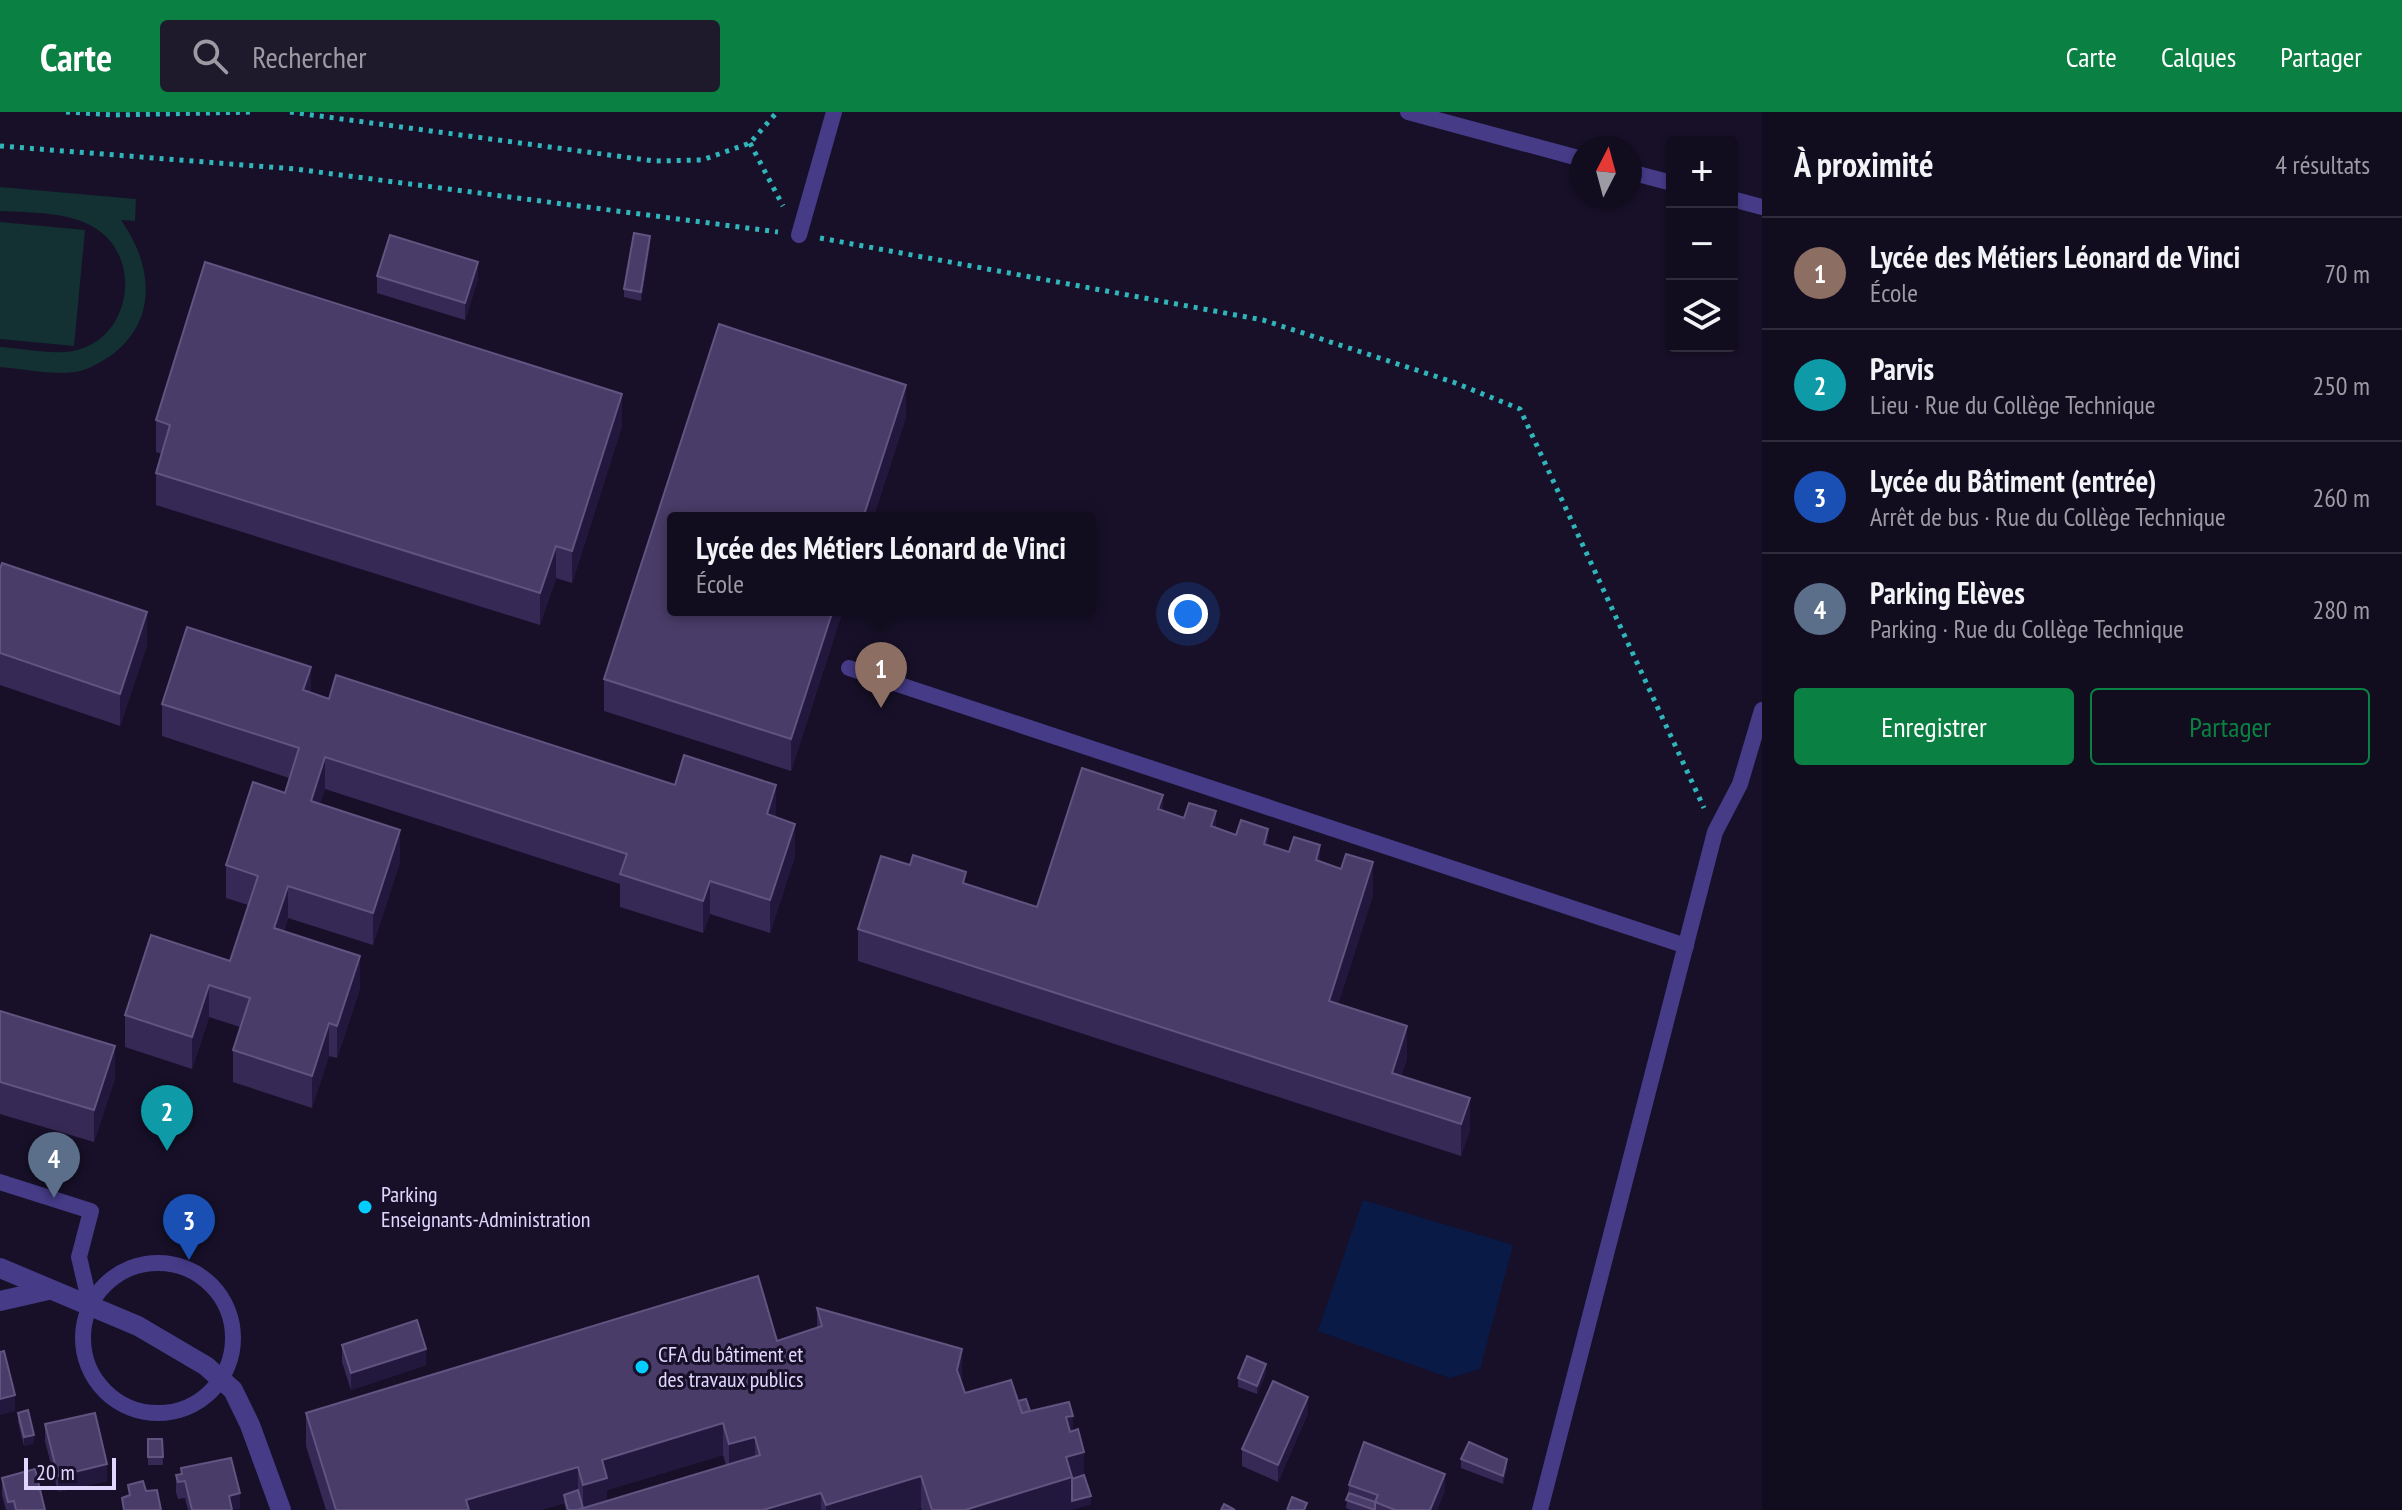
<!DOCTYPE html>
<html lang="fr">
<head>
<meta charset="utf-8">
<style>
	body { margin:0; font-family:"PT Sans Narrow",sans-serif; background:#1e1a2b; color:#f1f3f6 }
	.controls { position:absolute; right:24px; top:24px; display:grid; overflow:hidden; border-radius:8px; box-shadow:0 2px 6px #0004 }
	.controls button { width:72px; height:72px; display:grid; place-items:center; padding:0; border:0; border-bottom:2px solid #302c3c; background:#110c1e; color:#f1f3f6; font:40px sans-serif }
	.compass { position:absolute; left:1570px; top:24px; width:72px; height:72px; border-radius:50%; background:#110c1e; box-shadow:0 2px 6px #0004; rotate:6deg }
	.scale { position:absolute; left:24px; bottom:20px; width:92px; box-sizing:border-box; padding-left:8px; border:4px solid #e0d7ff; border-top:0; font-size:22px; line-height:28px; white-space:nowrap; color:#e0d7ff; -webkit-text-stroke:6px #171028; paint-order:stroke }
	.you { position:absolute; left:1188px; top:502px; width:28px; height:28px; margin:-20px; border:6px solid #fff; border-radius:50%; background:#1a73e8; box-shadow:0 0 0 12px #1a73e833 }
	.badge { display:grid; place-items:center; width:52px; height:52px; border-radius:50%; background:#0b8043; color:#fff; font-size:26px; font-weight:700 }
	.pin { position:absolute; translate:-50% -66px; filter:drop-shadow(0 2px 4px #0008) }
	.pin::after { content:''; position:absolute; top:42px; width:28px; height:24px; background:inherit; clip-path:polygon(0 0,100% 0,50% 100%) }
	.popup { position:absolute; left:667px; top:400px; width:428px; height:104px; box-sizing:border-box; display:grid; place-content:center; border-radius:8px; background:#110c1e; filter:drop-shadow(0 2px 6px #0005); font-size:26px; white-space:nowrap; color:#9c9ba4 }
	.popup b { font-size:30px; color:#f1f3f6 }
	.popup::after { content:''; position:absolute; left:50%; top:100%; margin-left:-16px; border:16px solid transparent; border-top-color:#110c1e }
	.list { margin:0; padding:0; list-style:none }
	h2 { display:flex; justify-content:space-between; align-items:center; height:104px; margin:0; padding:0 32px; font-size:34px }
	h2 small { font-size:26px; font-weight:400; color:#9c9ba4 }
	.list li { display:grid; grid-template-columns:52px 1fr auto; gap:24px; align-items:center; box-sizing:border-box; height:112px; padding:0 32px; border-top:2px solid #302c3c }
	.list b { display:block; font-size:30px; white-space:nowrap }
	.list p { margin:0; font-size:26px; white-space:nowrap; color:#9c9ba4 }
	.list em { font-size:26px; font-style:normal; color:#9c9ba4 }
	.actions { display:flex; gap:16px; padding:24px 32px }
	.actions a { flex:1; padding:18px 0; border:2px solid #0b8043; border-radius:8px; text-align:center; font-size:28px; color:#0b8043 }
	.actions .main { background:#0b8043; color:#fff }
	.icon { flex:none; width:44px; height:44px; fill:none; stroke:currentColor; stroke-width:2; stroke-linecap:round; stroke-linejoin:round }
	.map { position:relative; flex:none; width:1762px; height:1398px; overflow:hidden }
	header { display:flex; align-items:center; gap:48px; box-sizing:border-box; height:112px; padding:0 40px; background:#0b8043; color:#fff }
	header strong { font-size:38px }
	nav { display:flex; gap:44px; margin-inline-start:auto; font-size:28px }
	.search { width:560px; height:72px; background:#1e1a2b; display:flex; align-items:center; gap:20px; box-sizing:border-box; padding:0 28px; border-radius:8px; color:#9c9ba4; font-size:30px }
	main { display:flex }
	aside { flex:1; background:#110c1e }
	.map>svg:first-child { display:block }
	.green { fill:#133032 }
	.water { fill:#0a1a47 }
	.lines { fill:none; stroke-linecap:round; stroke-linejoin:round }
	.path { stroke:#30b5ba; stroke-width:5; stroke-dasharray:4 6; stroke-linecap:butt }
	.lane { stroke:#453b87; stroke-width:16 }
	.street { stroke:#453b87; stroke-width:20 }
	.wall { fill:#372956; fill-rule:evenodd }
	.shaded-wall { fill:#22173c }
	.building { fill:#493c68; stroke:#615480; stroke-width:2 }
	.poi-dot { fill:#03cdff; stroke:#171028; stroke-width:3 }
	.labels { text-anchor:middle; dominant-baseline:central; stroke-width:6; stroke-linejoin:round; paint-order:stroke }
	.poi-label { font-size:22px; fill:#e0d7ff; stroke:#171028; text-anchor:start }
</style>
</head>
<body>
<header>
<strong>Carte</strong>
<div class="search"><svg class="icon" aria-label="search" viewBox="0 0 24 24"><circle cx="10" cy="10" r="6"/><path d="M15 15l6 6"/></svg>Rechercher</div>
<nav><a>Carte</a><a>Calques</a><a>Partager</a></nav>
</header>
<main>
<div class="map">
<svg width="1762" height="1398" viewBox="0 0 1762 1398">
	<rect width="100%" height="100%" fill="#171028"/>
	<g class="green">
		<path d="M0 75 136 87 135 109 121 108C153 153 159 210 109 245 99 251 86 259 75 260 52 263 23 257 0 255V235C22 236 51 243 73 239 131 228 144 146 95 116 68 99 31 101 0 99Z"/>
		<path d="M0 110 85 118 74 234 0 227Z"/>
	</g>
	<path class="water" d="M1363 1088 1513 1133 1480 1257 1450 1266 1318 1219Z"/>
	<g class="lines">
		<g class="path">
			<path d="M66 0 114 3 254 0"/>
			<path d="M290 0 654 49 702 48 750 31 777 0"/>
			<path d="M750 31 783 94"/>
			<path d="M0 34 295 57 778 120"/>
			<path d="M820 126 1263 208 1453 270 1520 297 1704 696"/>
		</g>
		<g class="lane">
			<path d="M1408 0 1582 47"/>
			<path d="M1630 60 1672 71"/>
			<path d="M1732 87 1762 95"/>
			<path d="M799 123 834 0"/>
			<path d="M849 556 1686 834"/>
			<path d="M0 1070 91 1099 79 1145 90 1192"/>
			<circle cx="158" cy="1226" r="75"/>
			<path d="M1540 1398 1715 720 1740 672 1762 598"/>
		</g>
		<g class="street">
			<path d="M0 1156 138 1214 206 1254 233 1278 250 1313 281 1398"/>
			<path d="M0 1189 48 1178"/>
		</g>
	</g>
	<g class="wall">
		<path d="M650 133 641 189 624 185V177Z"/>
		<path d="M377 164 478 167 465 208 377 181Z"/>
		<path d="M719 212 906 273V305L873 406H673V498H843L791 659 604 599V567Z"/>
		<path d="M156 308 622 314 572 471 556 466 540 513 156 393V361L162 342 156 340Z"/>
		<path d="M0 457 147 533 120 614 0 573Z"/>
		<path d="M311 581 776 706 795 744 770 821 710 802 703 821 620 795V772L325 677 320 692 400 750 373 833 288 806 284 819 360 876 337 946 329 944 312 996 233 970V938L240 915 209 905 192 957 125 935V903L230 849 248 793 226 786V753L285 681 289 666 162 624V592Z"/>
		<path d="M1163 699 1320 750 1373 783 1338 892 1407 947 1401 964 1470 1018 1461 1044 858 849V817L910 753 1037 795Z"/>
		<path d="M0 899 115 966 94 1030 0 1002Z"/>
		<path d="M817 1196 962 1271 965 1281 1018 1289 1030 1299 1073 1319 1091 1392 1071 1398H922L921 1396 915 1398H566L564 1391 541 1398H326L306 1334V1301L777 1229 817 1216ZM723 1343 726 1353 607 1389V1378Z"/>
		<path d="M342 1233 426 1253 351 1278 342 1250Z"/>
		<path d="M1266 1261 1257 1282 1238 1275V1266Z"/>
		<path d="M18 1301 34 1331 24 1334 18 1310Z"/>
		<path d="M1308 1301 1278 1370 1242 1354V1337Z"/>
		<path d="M45 1312 107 1369 58 1380 45 1329Z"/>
		<path d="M148 1327H162L163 1353H148Z"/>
		<path d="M1461 1347 1507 1355 1503 1372 1461 1356Z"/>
		<path d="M181 1356 240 1397 188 1398 185 1386 178 1387 176 1380V1363L181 1362Z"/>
		<path d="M2 1366 45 1398H6L2 1383Z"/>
		<path d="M1349 1373 1445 1378 1437 1398H1351L1346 1396Z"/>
	</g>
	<g class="shaded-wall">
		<path d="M650 124V133L641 189V180Z"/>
		<path d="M478 150V167L465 208V191Z"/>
		<path d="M906 273V305L873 406H863Z"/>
		<path d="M622 282V314L572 471V439Z"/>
		<path d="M556 434V466L540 513V481Z"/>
		<path d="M833 498H843L791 659V627Z"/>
		<path d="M147 500V533L120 614V582Z"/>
		<path d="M311 555V587L303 578Z"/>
		<path d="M325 645V677L311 721V689Z"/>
		<path d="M776 673V705L767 735V702Z"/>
		<path d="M1163 683V715L1158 697Z"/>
		<path d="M1216 699V732L1211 714Z"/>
		<path d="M795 712V744L770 821V788Z"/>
		<path d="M1268 717V749L1264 732Z"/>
		<path d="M400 718V750L373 833V801Z"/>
		<path d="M1320 733V766L1316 748Z"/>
		<path d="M1373 750V783L1329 921V889Z"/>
		<path d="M710 769V802L703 821V789Z"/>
		<path d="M288 774V806L274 848V816Z"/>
		<path d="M360 844V876L337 946V914Z"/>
		<path d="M209 873V905L192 957V925Z"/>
		<path d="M329 911V944L312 996V964Z"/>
		<path d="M1407 914V947L1393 990 1392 961Z"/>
		<path d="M115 934V966L94 1030V998Z"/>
		<path d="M1470 986V1018L1461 1044V1012Z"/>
		<path d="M426 1237V1253L351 1278V1261Z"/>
		<path d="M962 1237V1269L957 1290V1258Z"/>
		<path d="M1266 1252V1261L1257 1282V1274Z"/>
		<path d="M15 1283V1299L0 1303V1287Z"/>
		<path d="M1308 1285V1301L1278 1370V1353Z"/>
		<path d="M1073 1304V1336L1066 1305Z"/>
		<path d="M723 1311V1343L607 1378V1398H583V1373L602 1348Z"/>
		<path d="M34 1323V1331L24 1334V1325Z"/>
		<path d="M755 1325V1357L729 1364V1332Z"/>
		<path d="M1084 1340V1372L1091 1384V1392L1072 1398H965L1066 1345Z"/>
		<path d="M1507 1347V1355L1503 1372V1364Z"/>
		<path d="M107 1352V1369L58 1380V1364Z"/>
		<path d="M578 1355V1387L564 1383V1391L541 1398H466V1388Z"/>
		<path d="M1445 1362V1378L1437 1398H1430Z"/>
		<path d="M921 1364V1396L915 1398H826V1393Z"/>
		<path d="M240 1381V1397L229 1398V1384Z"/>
		<path d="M821 1381V1398H763Z"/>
	</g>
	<g class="building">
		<path d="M634 121 650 124 641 180 624 177Z"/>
		<path d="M390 123 478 150 465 191 377 164Z"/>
		<path d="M205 150 622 282 572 439 556 434 540 481 156 361 170 313 156 308Z"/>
		<path d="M719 212 906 273 863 406H673V498H833L791 627 604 567Z"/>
		<path d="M2 451 147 500 120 582 0 541V457Z"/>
		<path d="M187 515 311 555 303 578 329 587 336 563 675 673 684 643 776 673 767 702 795 712 770 788 710 769 703 789 620 762 627 742 325 645 311 689 400 718 373 801 288 774 274 816 360 844 337 914 329 911 312 964 233 938 250 886 209 873 192 925 125 903 151 823 230 849 258 764 226 753 253 670 285 681 299 636 162 592Z"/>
		<path d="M1082 656 1163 683 1158 697 1184 706 1189 691 1216 699 1211 714 1236 723 1241 708 1268 717 1264 732 1289 740 1294 725 1320 733 1316 748 1341 757 1346 742 1373 750 1329 889 1407 914 1392 961 1470 986 1461 1012 858 817 881 744 910 753 913 743 966 760 963 771 1037 795Z"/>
		<path d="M0 899 115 934 94 998 0 970Z"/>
		<path d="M758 1164 777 1229 822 1214 817 1196 962 1237 957 1258 965 1281 1011 1268 1022 1301 1069 1290 1073 1304 1066 1305 1070 1320 1078 1317 1084 1340 1066 1345 1072 1365 965 1398H932L921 1364 826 1393 821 1381 763 1398H577L760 1343 755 1325 729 1332 723 1311 602 1348 607 1366 583 1373 578 1355 466 1388 469 1398H336L306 1301Z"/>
		<path d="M417 1208 426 1237 351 1261 342 1233Z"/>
		<path d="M4 1239 15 1283 0 1287V1240Z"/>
		<path d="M1247 1244 1266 1252 1257 1274 1238 1266Z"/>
		<path d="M1273 1269 1308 1285 1278 1353 1242 1337Z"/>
		<path d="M1026 1287 1030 1299 1022 1301 1018 1289Z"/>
		<path d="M28 1298 34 1323 24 1325 18 1301Z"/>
		<path d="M95 1301 107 1352 58 1364 45 1312Z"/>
		<path d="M148 1327H162L163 1345H148Z"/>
		<path d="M1364 1330 1445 1362 1430 1398H1395L1375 1390 1378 1383 1349 1373Z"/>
		<path d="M1469 1330 1507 1347 1503 1364 1461 1347Z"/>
		<path d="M231 1346 240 1381 229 1384 232 1398H192L185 1369 178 1370 176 1363 182 1362 181 1356Z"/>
		<path d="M35 1357 45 1398H16L14 1389 8 1390 2 1366Z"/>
		<path d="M1084 1363 1091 1384 1072 1389V1367Z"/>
		<path d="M143 1369 146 1379 157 1378 161 1398H124L122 1386 130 1383 128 1373Z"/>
		<path d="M578 1378 583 1396 577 1398H568L564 1383Z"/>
		<path d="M1349 1381 1378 1391 1375 1390V1398L1346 1388Z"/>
		<path d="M1292 1385 1307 1391 1304 1398H1287Z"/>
		<path d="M1224 1392 1235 1398H1221Z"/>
	</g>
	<g class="poi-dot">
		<circle cx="365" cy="1095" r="8"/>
		<circle cx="642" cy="1255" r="8"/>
	</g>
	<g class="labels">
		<g class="poi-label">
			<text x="381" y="1082">Parking<tspan x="381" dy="25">Enseignants-Administration</tspan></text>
			<text x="658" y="1242">CFA du bâtiment et<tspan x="658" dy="25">des travaux publics</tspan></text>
		</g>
	</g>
</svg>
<div class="controls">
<button>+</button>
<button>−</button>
<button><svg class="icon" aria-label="layers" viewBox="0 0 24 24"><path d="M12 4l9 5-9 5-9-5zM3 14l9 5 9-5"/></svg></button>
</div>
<svg class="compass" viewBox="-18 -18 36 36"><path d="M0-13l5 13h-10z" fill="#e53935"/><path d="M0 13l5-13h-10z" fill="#9c9ba4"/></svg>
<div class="scale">20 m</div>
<div class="you"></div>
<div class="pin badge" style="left:881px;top:596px;background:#8d6e63">1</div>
<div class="popup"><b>Lycée des Métiers Léonard de Vinci</b>École</div>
<div class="pin badge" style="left:167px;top:1039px;background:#0f9aa8">2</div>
<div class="pin badge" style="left:189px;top:1148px;background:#1a4fb4">3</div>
<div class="pin badge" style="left:54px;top:1086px;background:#5c6f8a">4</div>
</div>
<aside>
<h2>À proximité<small>4 résultats</small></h2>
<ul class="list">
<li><span class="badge" style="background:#8d6e63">1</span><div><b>Lycée des Métiers Léonard de Vinci</b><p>École</p></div><em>70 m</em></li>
<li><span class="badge" style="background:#0f9aa8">2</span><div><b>Parvis</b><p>Lieu · Rue du Collège Technique</p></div><em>250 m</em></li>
<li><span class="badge" style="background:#1a4fb4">3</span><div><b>Lycée du Bâtiment (entrée)</b><p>Arrêt de bus · Rue du Collège Technique</p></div><em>260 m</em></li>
<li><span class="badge" style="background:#5c6f8a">4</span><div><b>Parking Elèves</b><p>Parking · Rue du Collège Technique</p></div><em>280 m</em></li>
</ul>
<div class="actions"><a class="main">Enregistrer</a><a>Partager</a></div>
</aside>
</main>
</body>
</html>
